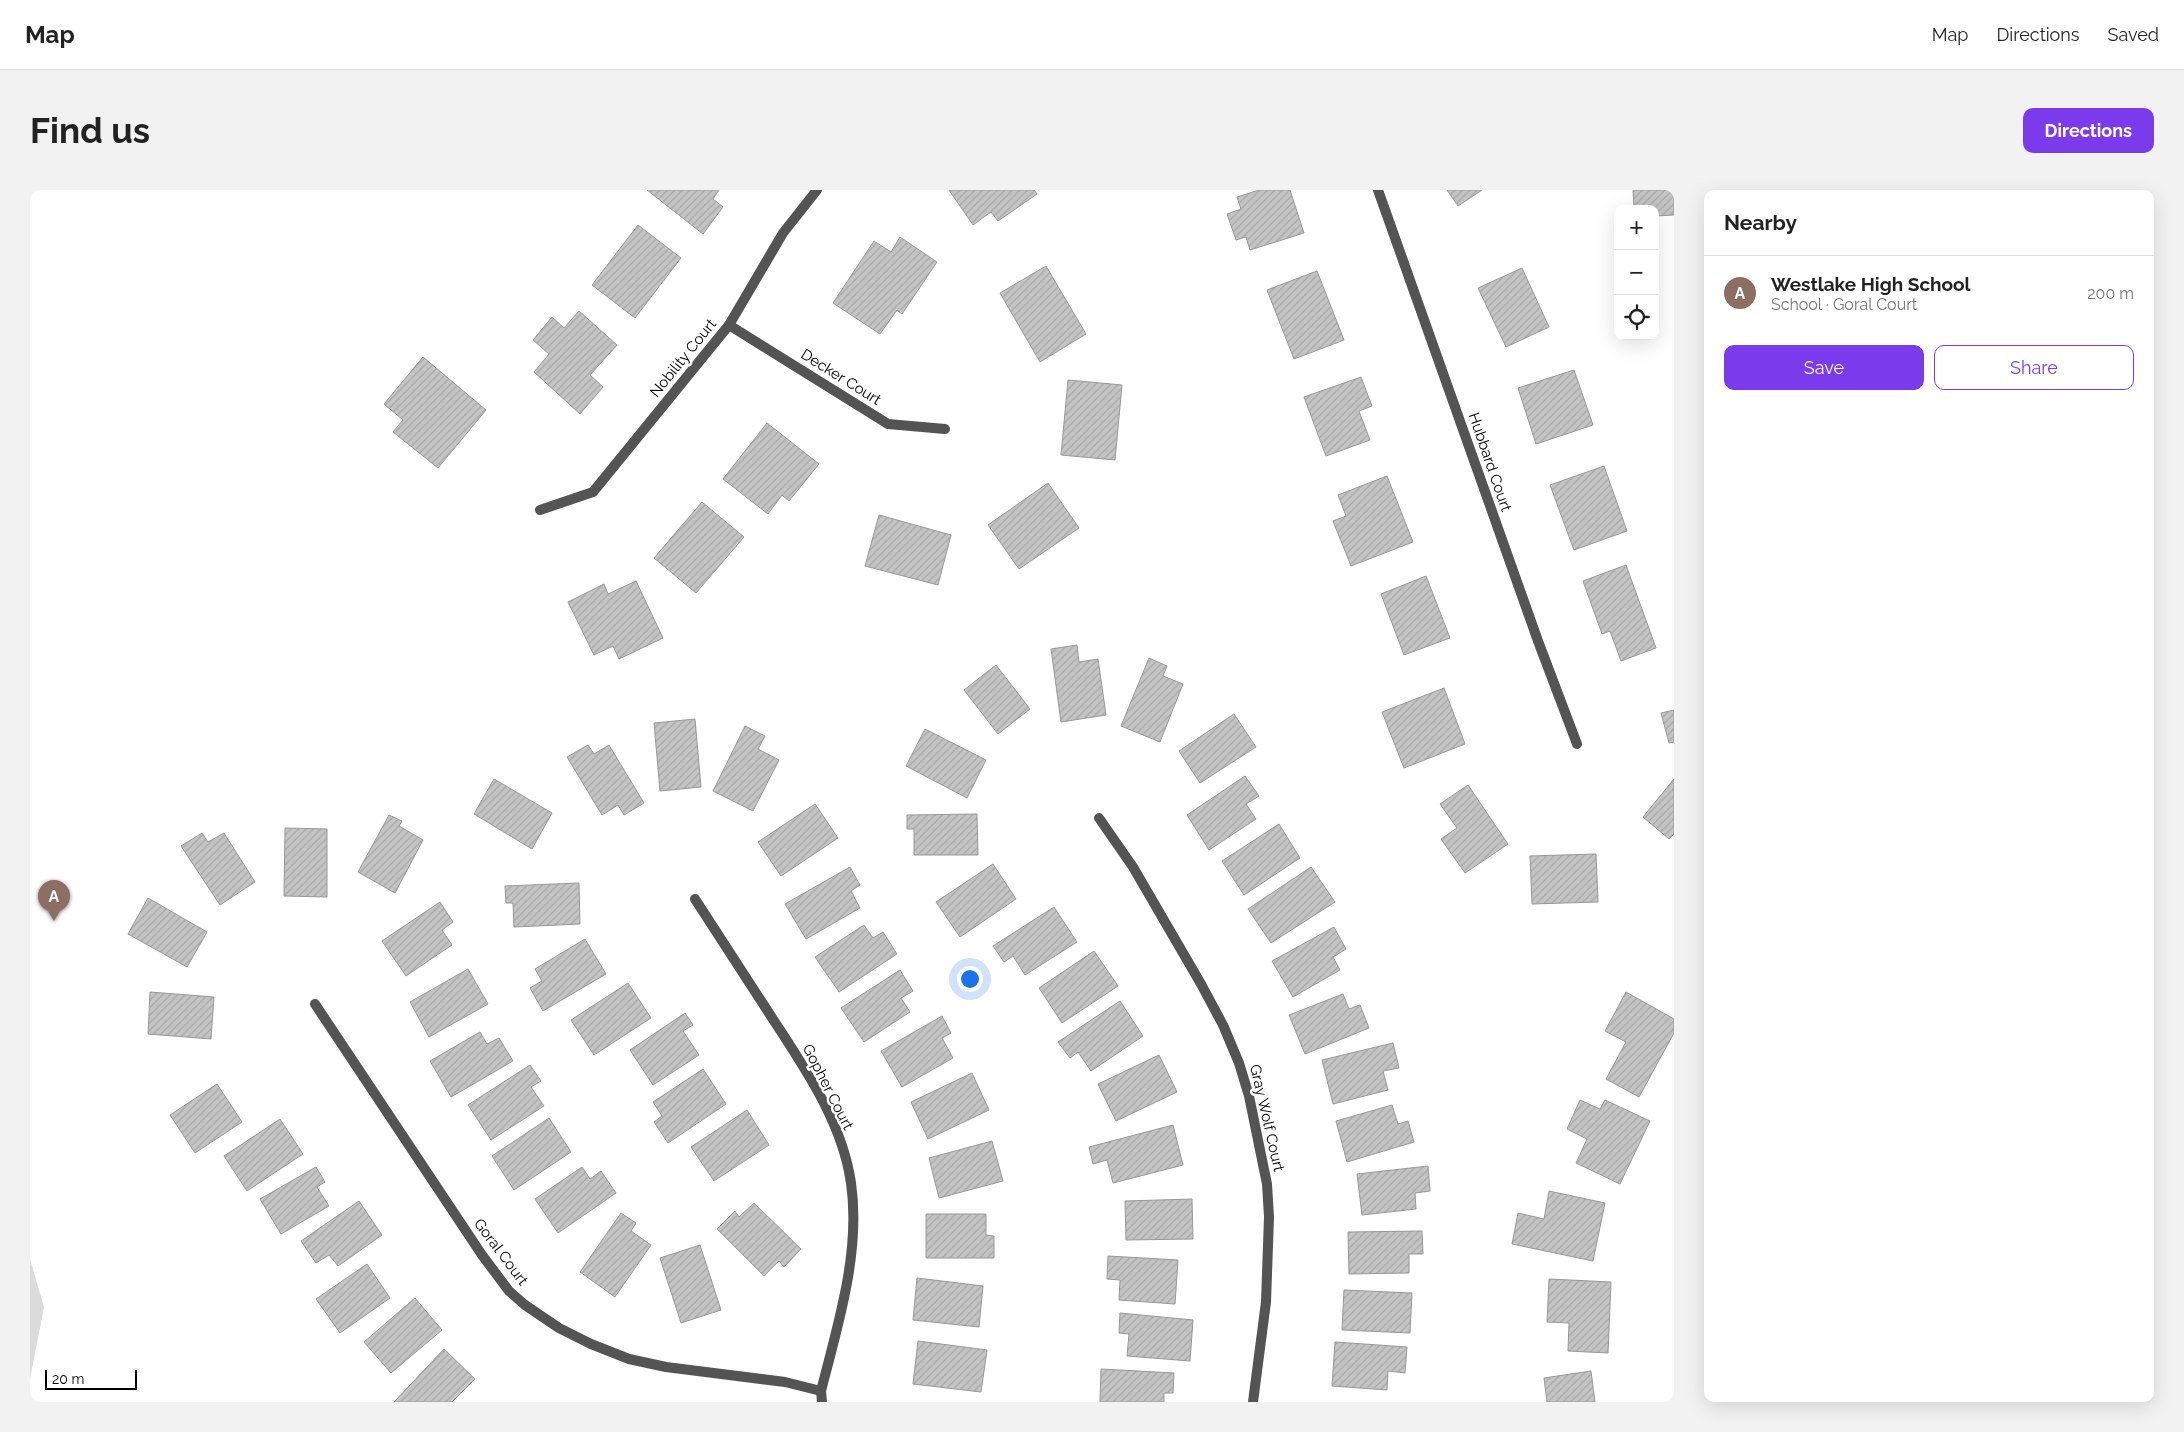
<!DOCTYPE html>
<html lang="en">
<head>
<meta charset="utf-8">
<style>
	body { margin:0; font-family:Raleway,sans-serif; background:#f2f2f2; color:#222 }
	.controls { position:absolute; right:15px; top:15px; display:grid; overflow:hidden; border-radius:10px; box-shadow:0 5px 20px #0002 }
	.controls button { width:45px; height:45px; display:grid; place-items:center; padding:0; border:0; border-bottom:1px solid #e0e0e0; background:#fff; color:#222; font:25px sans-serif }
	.scale { position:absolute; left:15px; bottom:12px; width:92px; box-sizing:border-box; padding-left:5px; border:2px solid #000; border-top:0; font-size:14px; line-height:18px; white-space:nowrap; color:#000; -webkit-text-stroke:4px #fff; paint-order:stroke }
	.you { position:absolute; left:939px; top:788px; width:18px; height:18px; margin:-12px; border:4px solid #fff; border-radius:50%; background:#1a73e8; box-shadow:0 0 0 8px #1a73e833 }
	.badge { display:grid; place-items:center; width:32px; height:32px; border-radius:50%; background:#7c3aed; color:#fff; font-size:16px; font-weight:700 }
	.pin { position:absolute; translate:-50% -41px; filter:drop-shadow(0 1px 2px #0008) }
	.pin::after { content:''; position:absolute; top:26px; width:18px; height:15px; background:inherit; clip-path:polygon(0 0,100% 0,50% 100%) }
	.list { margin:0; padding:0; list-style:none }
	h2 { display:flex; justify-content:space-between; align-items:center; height:65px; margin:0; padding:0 20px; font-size:21px }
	h2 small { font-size:16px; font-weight:400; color:#767676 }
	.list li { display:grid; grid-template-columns:32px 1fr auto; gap:15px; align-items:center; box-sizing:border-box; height:75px; padding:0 20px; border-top:1px solid #e0e0e0 }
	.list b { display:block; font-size:19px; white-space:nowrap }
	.list p { margin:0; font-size:16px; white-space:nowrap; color:#767676 }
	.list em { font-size:16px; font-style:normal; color:#767676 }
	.actions { display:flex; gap:10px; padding:15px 20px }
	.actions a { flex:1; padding:11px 0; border:1px solid #7c3aed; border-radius:10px; text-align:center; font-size:18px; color:#7c3aed }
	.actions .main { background:#7c3aed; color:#fff }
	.icon { flex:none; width:28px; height:28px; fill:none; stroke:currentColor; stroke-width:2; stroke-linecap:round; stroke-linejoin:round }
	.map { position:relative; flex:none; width:1644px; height:1212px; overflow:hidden; border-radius:10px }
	header { display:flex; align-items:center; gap:30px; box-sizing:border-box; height:70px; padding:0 25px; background:#fff; border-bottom:1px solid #e0e0e0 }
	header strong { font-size:24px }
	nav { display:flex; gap:28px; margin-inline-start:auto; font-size:18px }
	.intro { display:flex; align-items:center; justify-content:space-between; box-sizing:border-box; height:120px; padding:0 30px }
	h1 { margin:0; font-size:35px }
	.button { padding:12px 22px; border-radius:10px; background:#7c3aed; color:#fff; font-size:18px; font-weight:700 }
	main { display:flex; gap:30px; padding:0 30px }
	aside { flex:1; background:#fff; border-radius:10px; box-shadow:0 5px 20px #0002 }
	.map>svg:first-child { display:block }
	.park { fill:#dbdbdb }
	.building { fill:url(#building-hatch); stroke:#989898 }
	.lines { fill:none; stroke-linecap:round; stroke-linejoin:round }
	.street { stroke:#545454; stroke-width:10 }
	.labels { text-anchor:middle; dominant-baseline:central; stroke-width:5; stroke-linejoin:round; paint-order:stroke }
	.street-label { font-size:15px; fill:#000; stroke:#fff }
</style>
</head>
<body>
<header>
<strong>Map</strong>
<nav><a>Map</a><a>Directions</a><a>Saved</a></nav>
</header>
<div class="intro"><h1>Find us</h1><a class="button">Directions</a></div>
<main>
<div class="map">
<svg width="1644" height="1212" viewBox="0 0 1644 1212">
	<defs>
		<pattern id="building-hatch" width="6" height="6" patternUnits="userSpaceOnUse" patternTransform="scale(1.25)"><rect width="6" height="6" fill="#c4c4c4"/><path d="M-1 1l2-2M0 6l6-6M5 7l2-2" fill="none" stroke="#a7a7a7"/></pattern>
	</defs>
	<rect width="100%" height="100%" fill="#fff"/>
	<path class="park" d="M0 1069 14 1117 0 1189Z"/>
	<g class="building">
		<path d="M617 0H689L683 9 693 17 673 44Z"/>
		<path d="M919 0H1004L1007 4 968 31 961 22 943 35Z"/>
		<path d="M1229 0H1260L1274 43 1220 60 1216 47 1206 50 1197 24 1211 19 1207 7Z"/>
		<path d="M1417 0H1452L1428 16Z"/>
		<path d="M1603 0H1644V25L1625 26V19H1604Z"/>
		<path d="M608 35 651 68 605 128 562 95Z"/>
		<path d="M870 47 907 72 872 124 867 120 850 144 803 113 844 51 861 62Z"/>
		<path d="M1016 76 1056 144 1010 172 970 103Z"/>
		<path d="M1492 78 1519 137 1476 157 1448 98Z"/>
		<path d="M1287 81 1314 150 1264 169 1237 100Z"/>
		<path d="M549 121 587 155 560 185 573 197 550 224 504 182 519 164 503 150 522 127 534 138Z"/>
		<path d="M393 167 456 220 408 278 363 242 373 230 354 214Z"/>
		<path d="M1544 180 1563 235 1506 254 1488 198Z"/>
		<path d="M1331 187 1342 216 1329 221 1340 250 1296 266 1274 207Z"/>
		<path d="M1038 190 1092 195 1085 270 1031 265Z"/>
		<path d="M737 233 789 274 759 311 752 305 738 324 693 289Z"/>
		<path d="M1574 276 1597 341 1544 360 1520 295Z"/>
		<path d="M1357 286 1383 352 1321 376 1303 331 1316 326 1308 305Z"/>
		<path d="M1018 293 1049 338 989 379 958 335Z"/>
		<path d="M672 312 714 347 666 403 624 368Z"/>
		<path d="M849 325 921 345 908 395 835 376Z"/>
		<path d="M1596 375 1626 458 1591 471 1580 441 1572 444 1553 391Z"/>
		<path d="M1396 386 1420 448 1374 465 1351 404Z"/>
		<path d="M606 391 633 448 589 469 583 456 564 465 538 412 574 394 578 404Z"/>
		<path d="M1047 455 1049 472 1068 469 1076 525 1031 532 1021 459Z"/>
		<path d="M1119 468 1137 476 1133 486 1153 494 1130 552 1091 536Z"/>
		<path d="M966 475 1000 519 968 544 934 500Z"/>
		<path d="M1414 498 1435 554 1374 578 1352 522Z"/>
		<path d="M1644 520V552L1639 553 1631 523Z"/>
		<path d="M1204 524 1226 557 1170 593 1149 561Z"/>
		<path d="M665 529 671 597 630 601 624 533Z"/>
		<path d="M715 536 735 546 728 559 749 570 723 621 683 601Z"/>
		<path d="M895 539 956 570 937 608 876 576Z"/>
		<path d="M558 555 564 564 579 555 614 613 594 625 588 615 572 625 537 567Z"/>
		<path d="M1215 586 1229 606 1216 614 1226 629 1179 660 1157 625Z"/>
		<path d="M464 589 522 623 502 659 444 624Z"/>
		<path d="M1644 589V644L1639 649 1613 627Z"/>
		<path d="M1438 595 1478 654 1435 683 1411 649 1427 638 1410 614Z"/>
		<path d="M785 614 808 648 751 686 728 652Z"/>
		<path d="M947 624 948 665H884V639H877V625Z"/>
		<path d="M359 625 372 631 369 636 393 650 365 703 328 682Z"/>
		<path d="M1249 634 1270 668 1214 705 1192 671Z"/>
		<path d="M255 638 297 639V707L254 706Z"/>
		<path d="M172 643 178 652 194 643 225 692 190 715 151 656Z"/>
		<path d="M1566 664 1568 712 1502 714 1500 666Z"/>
		<path d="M963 674 986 709 930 747 906 712Z"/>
		<path d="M820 677 830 695 821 701 830 718 776 749 755 714Z"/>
		<path d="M1281 677 1305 712 1241 753 1218 719Z"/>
		<path d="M549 693 550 734 484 737 483 713H476L475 696Z"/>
		<path d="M118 708 177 742 157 777 98 744Z"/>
		<path d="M410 712 423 732 412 740 422 755 376 786 352 751Z"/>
		<path d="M1024 717 1047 752 995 785 983 766 974 772 963 756Z"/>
		<path d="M834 735 843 748 853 742 867 764 809 802 785 767Z"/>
		<path d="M1304 737 1316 759 1303 767 1310 780 1263 807 1242 771Z"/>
		<path d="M555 749 576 784 513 821 500 798 512 791 505 779Z"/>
		<path d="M1064 761 1088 796 1032 833 1009 798Z"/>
		<path d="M438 779 458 814 399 847 380 812Z"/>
		<path d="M870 780 883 801 871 808 880 822 834 852 811 818Z"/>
		<path d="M598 793 621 828 564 865 541 830Z"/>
		<path d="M120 802 184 807 181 849 118 844Z"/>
		<path d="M1596 802 1644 829V843L1609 907 1576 889 1596 852 1575 841Z"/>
		<path d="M1313 804 1319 819 1330 815 1339 838 1275 864 1259 825Z"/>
		<path d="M1090 811 1113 846 1061 881 1048 862 1040 868 1028 852Z"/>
		<path d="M655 823 663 835 653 841 669 865 623 895 600 860Z"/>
		<path d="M912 826 921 843 912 848 923 868 872 897 851 861Z"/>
		<path d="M450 842 457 854 469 848 483 871 421 907 400 871Z"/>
		<path d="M1363 853 1369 878 1353 881 1358 900 1303 914 1292 870Z"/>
		<path d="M1129 865 1147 902 1086 931 1068 894Z"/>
		<path d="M500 875 511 891 501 897 514 916 461 950 438 915Z"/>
		<path d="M673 879 696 914 638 953 624 932 632 926 623 912Z"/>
		<path d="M942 883 959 920 898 949 881 912Z"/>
		<path d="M187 894 212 932 165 963 140 925Z"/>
		<path d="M1550 910 1570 919 1575 910 1620 931 1590 994 1546 973 1557 949 1537 939Z"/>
		<path d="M1362 915 1368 934 1378 931 1384 952 1317 972 1306 931Z"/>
		<path d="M717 920 739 955 684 991 661 957Z"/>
		<path d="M519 928 541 962 484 1000 462 966Z"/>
		<path d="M250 929 273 964 217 1001 194 966Z"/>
		<path d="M1143 935 1153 975 1083 993 1077 970 1063 974 1059 957Z"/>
		<path d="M962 951 973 991 909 1008 899 968Z"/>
		<path d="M1398 976 1400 1001 1385 1003 1386 1019 1332 1025 1327 984Z"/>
		<path d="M286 977 295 992 287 997 299 1016 251 1044 230 1009Z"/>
		<path d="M552 977 560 989 571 981 586 1003 528 1043 505 1009Z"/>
		<path d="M1519 1001 1575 1013 1563 1071 1482 1054 1488 1023 1514 1029Z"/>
		<path d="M1162 1009 1163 1049 1096 1050 1095 1011Z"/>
		<path d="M329 1011 352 1045 308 1076 299 1065 286 1073 271 1051Z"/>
		<path d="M724 1013 771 1059 754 1077 749 1071 734 1086 687 1039 705 1021 709 1027Z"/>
		<path d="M591 1023 606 1033 601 1041 621 1055 585 1107 550 1082Z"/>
		<path d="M896 1024H956V1045L964 1046V1068H896Z"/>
		<path d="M1392 1041 1393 1064H1379V1083L1319 1084 1318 1042Z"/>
		<path d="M670 1055 691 1120 651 1133 630 1068Z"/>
		<path d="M1078 1066 1148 1070 1145 1114 1089 1110 1090 1090 1077 1089Z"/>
		<path d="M337 1074 360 1108 310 1143 286 1109Z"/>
		<path d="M887 1088 953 1096 949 1137 883 1130Z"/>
		<path d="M1519 1089 1581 1092 1578 1163 1538 1161 1539 1133 1517 1132Z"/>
		<path d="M1314 1100 1382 1103 1380 1143 1312 1140Z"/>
		<path d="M385 1108 412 1140 361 1183 334 1152Z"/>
		<path d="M1090 1123 1163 1130 1160 1171 1097 1166 1099 1144 1089 1143Z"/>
		<path d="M888 1151 957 1160 951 1202 883 1194Z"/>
		<path d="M1305 1152 1377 1157 1375 1183 1358 1181 1357 1200 1302 1196Z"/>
		<path d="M414 1159 445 1189 422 1212H364Z"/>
		<path d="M1071 1179 1144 1183 1143 1203H1134V1212H1070Z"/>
		<path d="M1561 1181 1565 1212H1517L1514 1188Z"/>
	</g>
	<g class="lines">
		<g class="street">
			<path d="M1348 0 1508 451 1547 554"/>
			<path d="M699 135 858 234 915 239"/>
			<path d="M510 320 563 302 699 135 753 43 787 0"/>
			<path d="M1069 628 1103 677 1171 794 1193 835 1209 873 1219 906 1237 994 1239 1027 1236 1112 1223 1212"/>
			<path d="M665 709C689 746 713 783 737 820 771 873 812 929 821 993 831 1062 808 1134 791 1201L792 1212"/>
			<path d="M285 814 452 1065 479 1101 495 1115 529 1138 561 1154 599 1169 636 1177 755 1192 791 1201"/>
		</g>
	</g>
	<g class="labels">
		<g class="street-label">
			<text transform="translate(653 168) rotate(-51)">Nobility Court</text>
			<text transform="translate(811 187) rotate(32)">Decker Court</text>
			<text transform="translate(1460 272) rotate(71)">Hubbard Court</text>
			<text transform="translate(798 897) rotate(63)">Gopher Court</text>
			<text transform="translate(1237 928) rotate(77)">Gray Wolf Court</text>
			<text transform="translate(471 1062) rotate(53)">Goral Court</text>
		</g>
	</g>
</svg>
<div class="controls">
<button>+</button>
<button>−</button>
<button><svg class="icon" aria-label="locate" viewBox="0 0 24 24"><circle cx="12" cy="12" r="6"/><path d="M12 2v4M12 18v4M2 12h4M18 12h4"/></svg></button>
</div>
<div class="scale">20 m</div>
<div class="you"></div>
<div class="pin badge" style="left:24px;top:731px;background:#8d6e63">A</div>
</div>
<aside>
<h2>Nearby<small></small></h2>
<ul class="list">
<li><span class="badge" style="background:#8d6e63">A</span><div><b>Westlake High School</b><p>School · Goral Court</p></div><em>200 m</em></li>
</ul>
<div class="actions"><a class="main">Save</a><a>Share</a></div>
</aside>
</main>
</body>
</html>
